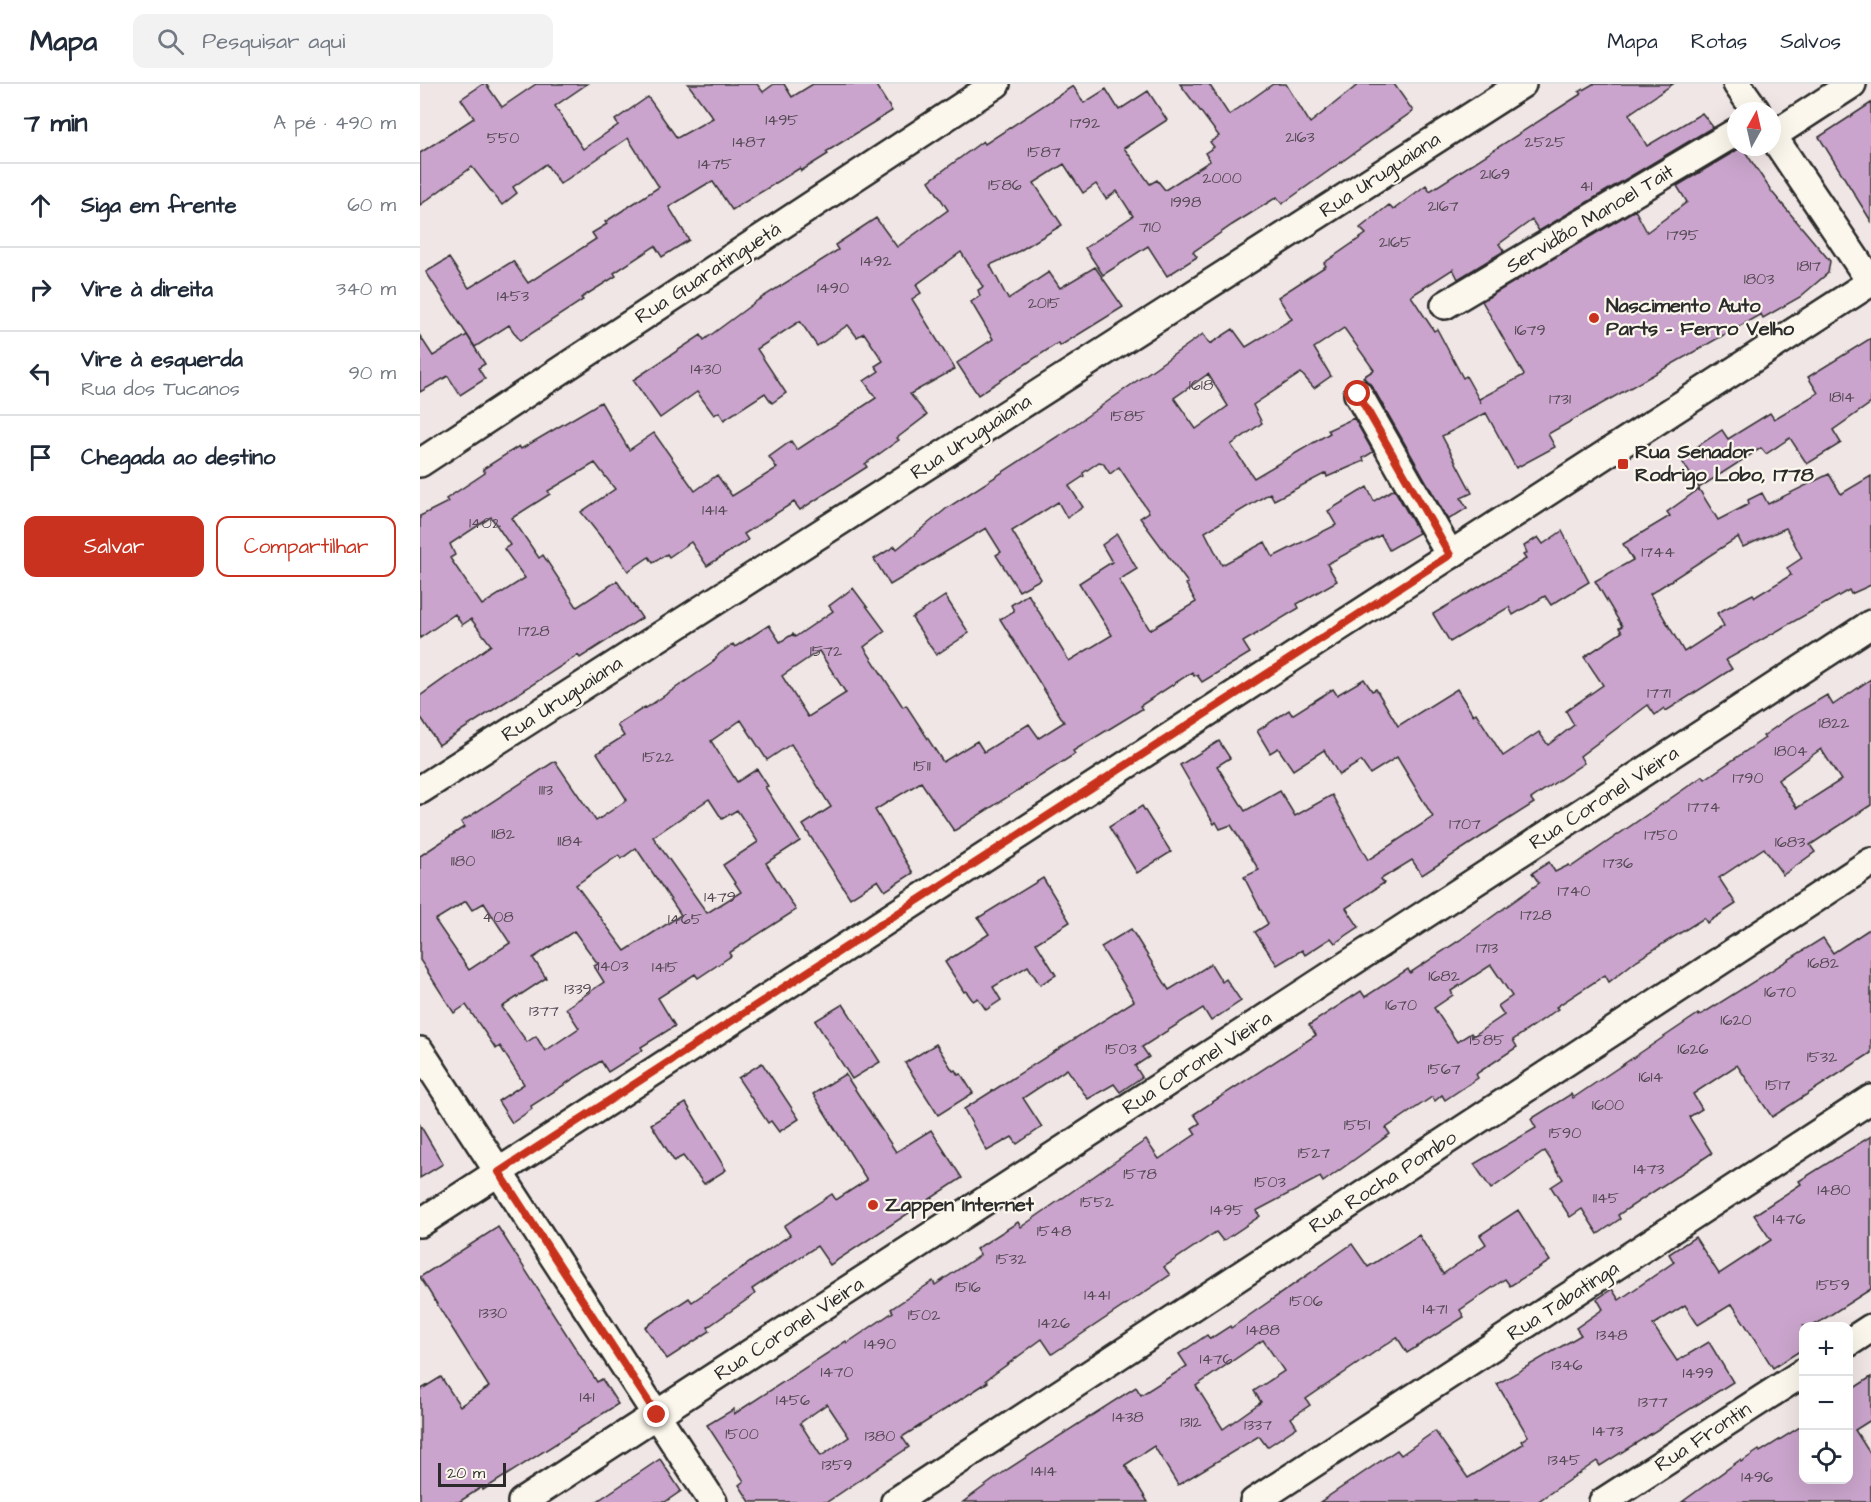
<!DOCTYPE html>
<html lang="pt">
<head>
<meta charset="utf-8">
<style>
	body { margin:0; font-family:"Architects Daughter",sans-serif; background:#f2f2f3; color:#1f2937 }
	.controls { position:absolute; right:18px; bottom:18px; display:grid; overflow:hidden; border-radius:12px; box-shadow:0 6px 24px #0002 }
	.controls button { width:54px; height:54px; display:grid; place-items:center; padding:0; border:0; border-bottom:2px solid #e0e1e3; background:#fff; color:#1f2937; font:30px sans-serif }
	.compass { position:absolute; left:1307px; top:18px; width:54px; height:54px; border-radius:50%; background:#fff; box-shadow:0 6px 24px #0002; rotate:8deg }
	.scale { position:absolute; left:18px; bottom:15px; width:68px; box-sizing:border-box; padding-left:6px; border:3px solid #2b2b2b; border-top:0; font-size:16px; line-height:21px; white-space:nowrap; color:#2b2b2b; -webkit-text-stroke:4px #fbf7ec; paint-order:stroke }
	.stop { position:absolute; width:18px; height:18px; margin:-14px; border:4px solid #c8321e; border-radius:50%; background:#fff }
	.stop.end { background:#c8321e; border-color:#fff; box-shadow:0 2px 6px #0008 }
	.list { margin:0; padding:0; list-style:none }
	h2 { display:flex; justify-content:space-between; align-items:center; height:78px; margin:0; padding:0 24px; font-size:26px }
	h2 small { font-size:20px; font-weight:400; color:#747a83 }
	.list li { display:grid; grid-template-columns:39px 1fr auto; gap:18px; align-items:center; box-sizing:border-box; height:84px; padding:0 24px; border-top:2px solid #e0e1e3 }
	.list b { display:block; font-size:22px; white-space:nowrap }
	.list p { margin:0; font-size:20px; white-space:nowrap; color:#747a83 }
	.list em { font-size:20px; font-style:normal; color:#747a83 }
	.actions { display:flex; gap:12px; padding:18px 24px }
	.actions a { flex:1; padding:14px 0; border:2px solid #c8321e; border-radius:12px; text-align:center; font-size:21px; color:#c8321e }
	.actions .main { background:#c8321e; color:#fff }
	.icon { flex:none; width:33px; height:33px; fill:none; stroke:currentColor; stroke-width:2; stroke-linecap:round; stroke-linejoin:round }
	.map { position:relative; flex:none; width:1451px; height:1418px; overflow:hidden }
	header { display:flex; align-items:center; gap:36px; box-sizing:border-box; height:84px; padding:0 30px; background:#fff; border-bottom:2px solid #e0e1e3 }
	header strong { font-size:28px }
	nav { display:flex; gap:33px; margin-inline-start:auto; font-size:21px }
	.search { width:420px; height:54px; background:#f2f2f3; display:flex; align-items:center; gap:15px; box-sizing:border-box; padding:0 21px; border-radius:12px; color:#747a83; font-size:22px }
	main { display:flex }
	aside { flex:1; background:#fff }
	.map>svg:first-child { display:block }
	.building { fill:#caa4cc; stroke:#2b2b2b; stroke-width:1.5; fill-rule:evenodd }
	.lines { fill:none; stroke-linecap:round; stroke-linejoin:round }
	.minor-casing { stroke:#2b2b2b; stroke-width:32 }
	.minor { stroke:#fbf7ec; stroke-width:27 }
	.route { stroke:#c8321e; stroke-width:8 }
	.poi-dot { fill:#c8321e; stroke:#fbf7ec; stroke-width:2 }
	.labels { text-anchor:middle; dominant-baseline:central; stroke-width:4.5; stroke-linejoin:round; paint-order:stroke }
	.number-label { font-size:16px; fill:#534953 }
	.street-label { font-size:20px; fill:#2b2b2b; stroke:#fbf7ec }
	.poi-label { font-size:20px; font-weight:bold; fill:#2b2b2b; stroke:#fbf7ec; text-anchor:start }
</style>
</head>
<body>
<header>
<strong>Mapa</strong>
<div class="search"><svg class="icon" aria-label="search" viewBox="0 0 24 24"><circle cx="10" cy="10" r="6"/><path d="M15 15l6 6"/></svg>Pesquisar aqui</div>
<nav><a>Mapa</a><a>Rotas</a><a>Salvos</a></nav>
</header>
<main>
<aside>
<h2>7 min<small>A pé · 490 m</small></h2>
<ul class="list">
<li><svg class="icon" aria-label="ahead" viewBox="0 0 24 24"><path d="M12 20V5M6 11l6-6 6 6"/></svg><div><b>Siga em frente</b></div><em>60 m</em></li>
<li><svg class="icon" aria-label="right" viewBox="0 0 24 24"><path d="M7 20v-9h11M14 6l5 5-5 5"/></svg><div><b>Vire à direita</b></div><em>340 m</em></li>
<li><svg class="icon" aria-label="left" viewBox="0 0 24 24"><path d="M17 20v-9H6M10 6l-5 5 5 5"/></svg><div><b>Vire à esquerda</b><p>Rua dos Tucanos</p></div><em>90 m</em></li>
<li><svg class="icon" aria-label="arrive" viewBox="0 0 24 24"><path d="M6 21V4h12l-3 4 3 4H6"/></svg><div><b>Chegada ao destino</b></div></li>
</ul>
<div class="actions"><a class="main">Salvar</a><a>Compartilhar</a></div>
</aside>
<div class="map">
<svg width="1451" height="1418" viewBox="0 0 1451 1418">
	<rect width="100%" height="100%" fill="#f1e6e6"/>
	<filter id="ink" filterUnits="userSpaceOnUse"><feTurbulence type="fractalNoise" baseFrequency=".0167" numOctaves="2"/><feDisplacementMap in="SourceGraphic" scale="12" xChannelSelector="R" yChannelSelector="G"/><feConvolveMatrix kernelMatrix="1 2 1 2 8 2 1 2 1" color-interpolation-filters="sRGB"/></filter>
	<g filter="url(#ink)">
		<g class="building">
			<path d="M63 0H66L82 23 116 0H167L135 22 163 65 198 41 195 36 228 13 257 54 293 34 268 0H337L343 8 354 0H364L372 13 393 0H455L472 27 406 68 408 70 381 87 380 84 312 126 293 98 285 101 249 123 269 156 242 173 235 162 194 189 196 192 161 214 163 216 100 257 89 241 55 263 6 188 29 174 49 204 93 177 108 199 176 155 172 149 187 140 185 138 239 103 208 54 140 100 126 80 93 103 97 109 82 121 52 83 0 121V69L54 34 41 15Z"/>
			<path d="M760 0H789L809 31 853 0H866L890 39 939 0H974L993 27 862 120 857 113 812 141 773 168 777 173 747 192 728 162 683 191 665 164 713 132 697 107 686 115 676 100 663 109 644 80 614 99 642 141 596 169 570 181 588 215 629 188 640 204 675 183 703 223 640 262 638 259 558 311 537 279 573 255 551 218 560 212 558 206 563 203 541 168 496 201 501 209 492 215 535 285 490 310 507 331 477 354 479 356 445 380 447 383 380 426 374 418 324 450 328 456 287 482 271 458 249 473 247 470 233 479 229 473 208 487 190 461 188 462 161 428 195 405 175 379 128 407 130 410 92 434 119 474 123 471 157 523 197 497 222 534 160 574 158 571 19 661 0 632V612L71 561 51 535 42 541 35 530 0 554V432L28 418 26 415 65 389 63 385 99 362 101 365 181 318 209 366 234 349 275 407 297 391 312 412 357 384 349 373 371 357 377 366 456 314 444 297 459 287 455 282 463 277 444 249 437 253 428 241 397 262 380 237 337 265 366 309 352 319 345 309 304 336 299 328 294 331 277 308 240 334 213 296 281 251 284 256 338 216 418 166 415 161 456 134 477 163 528 126 509 97 563 57 565 60 653 2 664 19 686 5 699 26 728 7 747 36 704 64 730 100 737 96 745 106 790 77 785 69 794 63 790 58 799 52ZM71 433 90 461 84 465 105 494 62 521 30 474 35 471 30 460Z"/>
			<path d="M1173 0H1253L1209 30 1227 62 1282 29 1293 43 1119 147 1112 136 1079 160 1084 167 1038 195 1033 185 991 212 1014 247 1017 245 1043 294 1046 292 1061 319 1059 315 1104 291 1062 217 1215 126 1227 148 1267 118 1257 102 1322 63 1352 108 1410 177 1408 189 1380 213 1343 234 1341 230 1128 350 1135 363 1096 384 1066 329 1022 352 1052 409 1041 414 1047 424 1028 436 952 302 943 293 954 286 924 244 894 264 911 292 894 304 881 289 833 321 842 339 811 361 834 394 910 349 908 346 934 334 953 368 943 374 944 377 907 393 906 389 854 416 850 409 785 448 802 481 845 458 853 473 916 441 908 427 947 403 954 417 974 405 999 449 969 466 961 451 907 480 917 497 877 520 879 524 823 558 830 569 782 598 777 591 774 592 772 588 720 622 722 625 653 667 655 670 534 747 501 698 455 726 493 789 465 807 458 796 430 814 383 741 411 723 371 660 347 676 321 636 291 657 317 698 337 685 348 702 345 703 380 757 346 779 376 826 309 869 311 872 278 894 275 890 238 914 255 942 221 963 223 966 188 988 181 977 111 1022 112 1025 92 1039 78 1017 104 1000 80 962 76 965 46 921 34 929 0 876V772L44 743 41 738 135 677 176 737 207 716 177 669 204 652 197 641 225 623 226 624 291 580 299 570 313 560 315 563 349 541 360 558 373 550 375 553 413 527 409 522 433 504 465 547 444 563 483 623 486 621 523 678 557 657 564 668 609 640 619 654 644 638 580 535 594 527 591 521 608 510 649 577 692 551 659 499 692 478 682 461 697 450 717 485 699 496 730 546 776 518 766 500 768 499 720 434 729 428 699 383 690 390 683 379 679 378 663 389 664 392 649 402 663 423 647 434 638 418 592 447 621 495 599 507 576 471 581 468 566 444 470 501 454 475 475 462 477 465 527 424 646 347 783 250 790 260 813 245 826 263 872 235 858 213 906 182 904 179 946 150 940 144 969 121 973 126 1006 101 1010 107 1161 10 1159 8ZM788 290 808 322 776 345 754 314ZM399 567 426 609 388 633 362 592ZM289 715 302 735 317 726 338 758 303 781 321 808 287 829 233 753ZM216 764 261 831 205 867 156 801 199 771 201 775ZM46 817 52 826 64 819 90 859 49 886 15 836ZM154 847 178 880 174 882 184 898 146 924 159 944 125 967 116 952 107 958 82 923 126 894 113 874Z"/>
			<path d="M1451 19V137L1399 53Z"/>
			<path d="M47 251 65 280 58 284 65 295 40 311 28 292 0 308V252L13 272Z"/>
			<path d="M1451 254V319L1413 346 1421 359 1387 380 1370 354 1346 370 1341 364 1279 404 1260 374 1302 346 1308 355 1350 329 1354 335 1398 309 1388 293Z"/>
			<path d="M1409 390 1421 410 1451 392V501L1431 510 1429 506 1306 576 1312 585 1246 627 1244 624 1235 631 1228 621 1160 672 1164 679 1111 715 1114 719 1081 740 1002 791 992 776 961 795 964 799 926 824 939 843 915 859 911 854 885 871 882 866 857 881 835 848 848 840 824 793 839 786 811 741 800 745 796 738 794 740 760 681 799 657 810 674 797 682 825 727 860 707 875 732 912 711 948 776 1013 733 977 673 950 690 941 677 919 691 904 666 873 686 858 664 850 669 837 647 869 626 872 631 913 605 917 611 944 595 952 607 956 605 978 642 1037 605 1053 631 1056 629 1083 672 1119 648 1128 661 1154 641 1146 627 1183 601 1164 573 1202 548 1199 544 1202 542 1175 497 1213 476 1203 460 1250 432 1247 428 1279 405 1298 436 1329 420 1328 416 1342 409 1348 420ZM1366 444 1382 474 1367 484 1371 491 1335 513 1333 510 1297 529 1304 542 1264 568 1230 510 1318 453 1323 463Z"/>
			<path d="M1142 447 1169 498 1131 521 1125 512 1093 531 1089 523 1030 558 1013 530 1106 475 1103 471 1107 469 1104 462 1118 453 1123 460Z"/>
			<path d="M525 512 549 549 516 571 492 534Z"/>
			<path d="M1451 595V721L1390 761 1395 768 1363 791 1344 764 1299 794 1316 820 1287 839 1284 834 1217 876 1189 898 1185 891 1136 923 1138 925 1093 956 1097 963 1056 990 1058 994 1025 1016 1022 1011 1015 1017 1012 1013 966 1044 970 1050 903 1098 900 1093 836 1127 840 1132 803 1157 796 1148 744 1183 750 1191 632 1270 622 1255 566 1296 568 1298 482 1353 489 1363 407 1418H330L319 1401 324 1397 287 1341 314 1325V1330L426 1257 427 1259 473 1228 471 1225 513 1197 515 1201 560 1171 556 1165 598 1138 601 1143 726 1056 739 1075 776 1050 772 1044 780 1039 774 1030 896 951 889 941 941 907 945 913 988 885 990 889 1040 856 1119 799 1112 789 1129 778 1135 788 1149 781 1151 783 1283 692 1285 695 1345 654 1343 652 1370 633 1407 611 1413 621ZM1401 665 1421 696 1377 724 1358 696ZM1071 881 1092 912 1078 922 1084 931 1053 952 1051 949 1037 958 1014 924 1033 911 1031 907ZM407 1320 429 1353 401 1372 380 1339Z"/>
			<path d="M722 722 751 768 717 789 689 743Z"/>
			<path d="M623 794 650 838 616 859 636 891 620 901 608 882 573 903 581 916 566 926 558 914 553 917 546 907 544 908 525 878 569 850 558 834Z"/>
			<path d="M1451 844V969L1352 1033 1317 981 1273 1010 1282 1025 1269 1033 1292 1069 1198 1131 1200 1135 1178 1150 1162 1125 1150 1133 1131 1103 1143 1095 1125 1067 1071 1105 1054 1080 1116 1044 1111 1035 1151 1010 1153 1014 1278 930 1279 932 1403 854 1413 869Z"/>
			<path d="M711 845 749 906 791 880 802 898 806 895 821 917 791 937 783 924 722 963 729 973 715 982 722 993 700 1008 694 1000 668 1015 647 985 603 1014 622 1043 597 1060 592 1053 567 1067 544 1025 714 917 681 863Z"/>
			<path d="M423 920 460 978 432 995 395 937Z"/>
			<path d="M516 960 533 987 535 986 538 991 541 990 553 1009 518 1031 485 979Z"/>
			<path d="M342 979 379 1035 359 1048 351 1037 348 1039 318 994Z"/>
			<path d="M425 990 476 1068 511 1046 542 1094 410 1181 397 1162 332 1205 335 1210 288 1243 290 1247 247 1275 225 1243 269 1214 272 1218 370 1151 364 1142 412 1110 416 1116 447 1096 393 1010Z"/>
			<path d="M266 1019 306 1086 284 1100 263 1072 254 1077 231 1040Z"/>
			<path d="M0 1041 23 1080 0 1094Z"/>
			<path d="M1451 1052V1205L1393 1242H1383V1265L1353 1284 1312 1220 1278 1241 1265 1221 1233 1241 1257 1277 1289 1258 1313 1298 1180 1382 1177 1377 1117 1418H900L977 1366 981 1371 1015 1347 1048 1394 1103 1360 1101 1357 1108 1352 1077 1300 1161 1251 1156 1244 1183 1225 1177 1215 1192 1205 1199 1216 1254 1178 1249 1170 1275 1153 1299 1190 1351 1156 1334 1131 1381 1100 1379 1097Z"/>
			<path d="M1098 1126 1130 1177 1090 1202 1085 1195 1040 1226 1044 1233 987 1269 977 1253 886 1315 890 1321 871 1334 877 1343 847 1363 839 1352 758 1401 734 1362 705 1381 728 1418H543L588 1385 716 1303 721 1311 767 1282 759 1270 787 1251 790 1255 810 1242 811 1244 932 1160 948 1183 999 1151 1023 1190 1066 1160 1060 1151ZM843 1256 864 1287 834 1307 841 1318 803 1345 776 1302Z"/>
			<path d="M78 1143 177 1298 182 1295 198 1320 63 1406 62 1403 39 1418H0V1306L21 1293 40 1322 69 1303 0 1193Z"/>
			<path d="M1451 1293V1336L1435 1346 1451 1371V1418H1262L1320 1376 1321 1378 1339 1366 1340 1368 1383 1341V1395H1428V1308Z"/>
			<path d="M240 1375 261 1407 245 1418H176Z"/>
		</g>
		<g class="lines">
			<defs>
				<g id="minor">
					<path d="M1317 0 1336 27"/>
					<path d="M1352 51 1451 198"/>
					<path d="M1352 52 1432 0"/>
					<path d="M1025 221 1316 48"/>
					<path d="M938 310 1030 471"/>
					<path d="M0 379 576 0"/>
					<path d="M0 706 1102 0"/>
					<path d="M0 967 293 1418"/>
					<path d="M0 1139 1451 198"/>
					<path d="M1428 1259 1451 1244"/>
					<path d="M102 1418 1451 540"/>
					<path d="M475 1418 1451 778"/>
					<path d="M834 1418 1451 1015"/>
					<path d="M1183 1418 1384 1288"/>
				</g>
			</defs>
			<use href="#minor" class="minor-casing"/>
			<use href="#minor" class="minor"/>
		</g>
	</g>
	<g class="lines" filter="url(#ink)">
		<path class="route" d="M237 1331 79 1088 1030 471 938 310"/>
	</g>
	<g class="poi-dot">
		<circle cx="1174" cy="234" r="6"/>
		<rect x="1197" y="374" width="12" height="12" rx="3"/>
		<circle cx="453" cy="1121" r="6"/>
	</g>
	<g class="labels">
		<g class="number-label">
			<text x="362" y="36">1495</text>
			<text x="665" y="39">1792</text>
			<text x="880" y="53">2163</text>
			<text x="83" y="54">550</text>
			<text x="329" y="58">1487</text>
			<text x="1125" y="58">2525</text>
			<text x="624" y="68">1587</text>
			<text x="295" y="80">1475</text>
			<text x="1075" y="90">2169</text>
			<text x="802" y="94">2000</text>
			<text x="585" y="101">1586</text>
			<text x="1166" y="102">41</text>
			<text x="766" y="118">1998</text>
			<text x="1023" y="122">2167</text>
			<text x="730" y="143">710</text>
			<text x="1263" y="151">1795</text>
			<text x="975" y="158">2165</text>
			<text x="456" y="177">1492</text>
			<text x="1389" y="182">1817</text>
			<text x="1339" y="195">1803</text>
			<text x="413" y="204">1490</text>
			<text x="93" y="212">1453</text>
			<text x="624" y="219">2015</text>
			<text x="1110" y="246">1679</text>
			<text x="286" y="285">1430</text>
			<text x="781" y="301">1618</text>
			<text x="1422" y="313">1814</text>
			<text x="1140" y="315">1731</text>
			<text x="708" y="332">1585</text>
			<text x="295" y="426">1414</text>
			<text x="65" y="439">1402</text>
			<text x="1238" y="468">1744</text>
			<text x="114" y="547">1728</text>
			<text x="406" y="567">1572</text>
			<text x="1239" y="609">1771</text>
			<text x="1414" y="639">1822</text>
			<text x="1371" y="667">1804</text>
			<text x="238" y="673">1522</text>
			<text x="502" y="682">1511</text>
			<text x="1328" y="694">1790</text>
			<text x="126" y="706">1113</text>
			<text x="1284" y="723">1774</text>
			<text x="1045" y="740">1707</text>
			<text x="83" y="750">1182</text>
			<text x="1241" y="751">1750</text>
			<text x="150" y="757">1184</text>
			<text x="1370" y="758">1683</text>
			<text x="43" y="777">1180</text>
			<text x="1198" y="779">1736</text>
			<text x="1154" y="807">1740</text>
			<text x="300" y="813">1479</text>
			<text x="1116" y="831">1728</text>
			<text x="78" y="833">408</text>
			<text x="265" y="835">1465</text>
			<text x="1067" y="864">1713</text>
			<text x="1403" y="879">1682</text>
			<text x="193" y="882">1403</text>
			<text x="245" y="883">1415</text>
			<text x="1024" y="892">1682</text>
			<text x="158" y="905">1339</text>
			<text x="1360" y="908">1670</text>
			<text x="981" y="921">1670</text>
			<text x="124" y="927">1377</text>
			<text x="1316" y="936">1620</text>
			<text x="1067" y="956">1585</text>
			<text x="701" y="965">1503</text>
			<text x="1273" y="965">1626</text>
			<text x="1402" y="973">1532</text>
			<text x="1024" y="985">1567</text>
			<text x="1231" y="993">1614</text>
			<text x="1358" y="1001">1517</text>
			<text x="1188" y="1021">1600</text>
			<text x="937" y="1041">1551</text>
			<text x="1145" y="1049">1590</text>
			<text x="894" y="1069">1527</text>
			<text x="1229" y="1085">1473</text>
			<text x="720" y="1090">1578</text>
			<text x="850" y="1098">1503</text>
			<text x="1414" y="1106">1480</text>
			<text x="1186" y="1114">1145</text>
			<text x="677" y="1118">1552</text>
			<text x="807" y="1126">1495</text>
			<text x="1369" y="1135">1476</text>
			<text x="634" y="1147">1548</text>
			<text x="591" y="1175">1532</text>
			<text x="1413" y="1201">1559</text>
			<text x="548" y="1203">1516</text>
			<text x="677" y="1211">1441</text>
			<text x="886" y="1217">1506</text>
			<text x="1015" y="1225">1471</text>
			<text x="73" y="1229">1330</text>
			<text x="504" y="1231">1502</text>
			<text x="634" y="1239">1426</text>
			<text x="843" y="1246">1488</text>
			<text x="1192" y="1251">1348</text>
			<text x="460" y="1260">1490</text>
			<text x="796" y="1275">1476</text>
			<text x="1147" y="1281">1346</text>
			<text x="417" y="1288">1470</text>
			<text x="1278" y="1289">1499</text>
			<text x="167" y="1313">141</text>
			<text x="373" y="1316">1456</text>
			<text x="1233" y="1318">1377</text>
			<text x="708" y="1333">1438</text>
			<text x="771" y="1338">1312</text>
			<text x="838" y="1341">1337</text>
			<text x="1188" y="1347">1473</text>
			<text x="322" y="1350">1500</text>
			<text x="460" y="1352">1380</text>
			<text x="1144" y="1376">1345</text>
			<text x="417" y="1381">1359</text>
			<text x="624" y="1387">1414</text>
			<text x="1337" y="1393">1496</text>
		</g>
		<g class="street-label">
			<text transform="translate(960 91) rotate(-33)">Rua Uruguaiana</text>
			<text transform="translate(1170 135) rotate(-31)">Servidão Manoel Tait</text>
			<text transform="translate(288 189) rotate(-33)">Rua Guaratinguetá</text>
			<text transform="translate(551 353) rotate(-33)">Rua Uruguaiana</text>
			<text transform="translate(142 615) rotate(-33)">Rua Uruguaiana</text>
			<text transform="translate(1184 714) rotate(-33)">Rua Coronel Vieira</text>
			<text transform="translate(777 979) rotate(-33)">Rua Coronel Vieira</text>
			<text transform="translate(963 1098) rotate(-33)">Rua Rocha Pombo</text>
			<text transform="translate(1143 1217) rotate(-33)">Rua Tabatinga</text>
			<text transform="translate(369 1245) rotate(-33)">Rua Coronel Vieira</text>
			<text transform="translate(1283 1353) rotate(-33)">Rua Frontin</text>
		</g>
		<g class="poi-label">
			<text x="1186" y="222">Nascimento Auto<tspan x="1186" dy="23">Parts - Ferro Velho</tspan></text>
			<text x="1215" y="368">Rua Senador<tspan x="1215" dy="23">Rodrigo Lobo, 1778</tspan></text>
			<text x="465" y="1121">Zappen Internet</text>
		</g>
	</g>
</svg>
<div class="controls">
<button>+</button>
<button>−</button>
<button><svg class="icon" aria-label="locate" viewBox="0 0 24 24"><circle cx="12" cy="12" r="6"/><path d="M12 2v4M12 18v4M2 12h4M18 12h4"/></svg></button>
</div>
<svg class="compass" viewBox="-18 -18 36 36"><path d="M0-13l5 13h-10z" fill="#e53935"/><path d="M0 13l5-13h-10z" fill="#747a83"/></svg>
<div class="scale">20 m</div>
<div class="stop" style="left:938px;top:310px"></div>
<div class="stop end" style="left:237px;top:1331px"></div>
</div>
</main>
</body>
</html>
